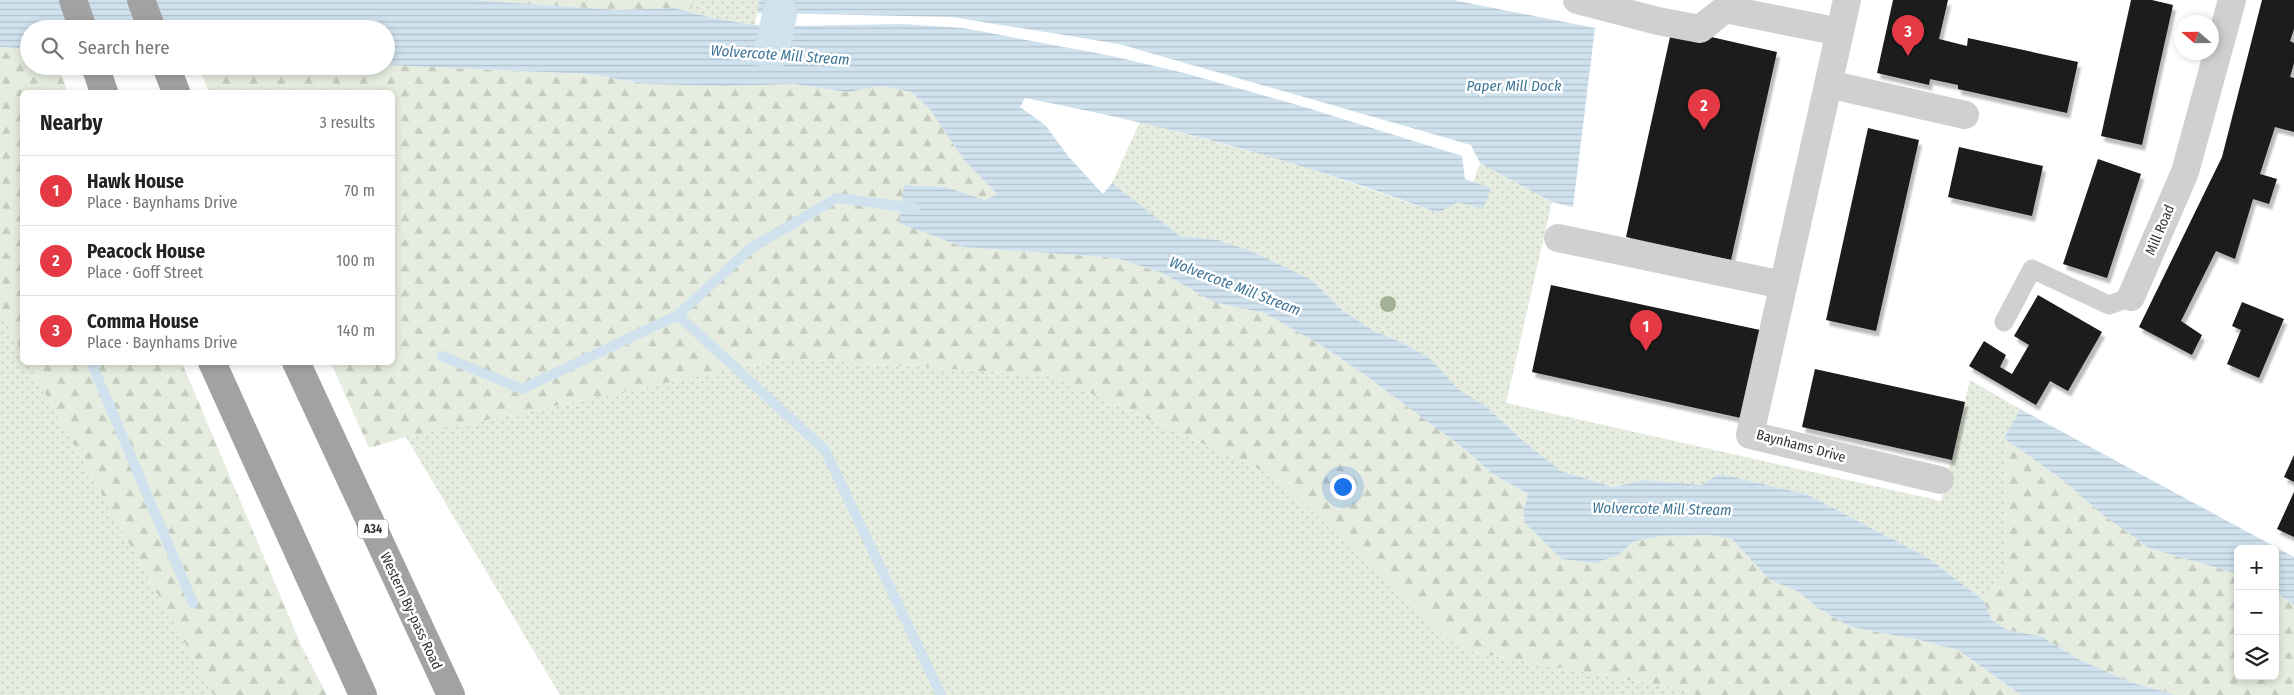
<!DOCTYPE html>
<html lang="en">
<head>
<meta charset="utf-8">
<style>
	body { margin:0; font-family:"Fira Sans Condensed",sans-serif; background:#f2f2f2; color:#222 }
	.controls { position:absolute; right:15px; bottom:15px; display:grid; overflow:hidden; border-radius:8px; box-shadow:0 2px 8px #0003 }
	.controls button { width:45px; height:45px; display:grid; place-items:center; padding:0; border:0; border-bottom:1px solid #e0e0e0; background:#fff; color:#222; font:25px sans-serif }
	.compass { position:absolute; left:2174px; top:15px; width:45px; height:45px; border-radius:50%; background:#fff; box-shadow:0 2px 8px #0003; rotate:290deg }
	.you { position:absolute; left:1342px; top:486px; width:18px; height:18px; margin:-12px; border:4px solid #fff; border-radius:50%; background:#1a73e8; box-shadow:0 0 0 8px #1a73e833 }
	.badge { display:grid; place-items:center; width:32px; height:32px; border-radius:50%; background:#e63946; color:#fff; font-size:16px; font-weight:700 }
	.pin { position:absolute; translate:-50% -41px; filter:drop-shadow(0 1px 2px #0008) }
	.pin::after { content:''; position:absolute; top:26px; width:18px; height:15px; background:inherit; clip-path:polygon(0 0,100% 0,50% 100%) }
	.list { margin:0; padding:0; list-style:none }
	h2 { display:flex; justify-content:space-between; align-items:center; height:65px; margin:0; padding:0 20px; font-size:21px }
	h2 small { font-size:16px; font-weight:400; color:#767676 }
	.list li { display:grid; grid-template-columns:32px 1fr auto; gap:15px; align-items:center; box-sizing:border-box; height:70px; padding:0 20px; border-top:1px solid #e0e0e0 }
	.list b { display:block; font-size:19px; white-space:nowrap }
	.list p { margin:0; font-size:16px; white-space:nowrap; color:#767676 }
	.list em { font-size:16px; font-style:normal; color:#767676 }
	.icon { flex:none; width:28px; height:28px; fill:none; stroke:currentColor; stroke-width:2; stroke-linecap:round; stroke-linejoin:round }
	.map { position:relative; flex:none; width:2294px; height:695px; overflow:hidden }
	.search { position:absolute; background:#fff; box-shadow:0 2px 8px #0003; left:20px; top:20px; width:375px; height:55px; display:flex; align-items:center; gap:12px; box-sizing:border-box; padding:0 18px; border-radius:28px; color:#767676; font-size:19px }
	.panel { position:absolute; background:#fff; box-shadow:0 2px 8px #0003; left:20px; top:90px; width:375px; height:275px; border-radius:8px }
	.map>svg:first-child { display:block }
	.grass { fill:url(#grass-dots) }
	.forest { fill:url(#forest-firs) }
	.water { fill:url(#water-rules) }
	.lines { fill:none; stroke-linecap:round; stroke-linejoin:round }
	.stream { stroke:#cfe2ee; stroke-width:10 }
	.canal { stroke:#cfe2ee; stroke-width:35 }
	.building { fill:#1a1a1a; filter:url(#shadow) }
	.service { stroke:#d0d0d0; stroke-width:19 }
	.minor { stroke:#d0d0d0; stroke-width:28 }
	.trunk { stroke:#a2a2a2; stroke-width:28 }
	.tree { fill:#a2b095 }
	.labels { text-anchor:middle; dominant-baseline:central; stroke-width:5; stroke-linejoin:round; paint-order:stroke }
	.shield { fill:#fff; stroke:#707070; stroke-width:1 }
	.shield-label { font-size:12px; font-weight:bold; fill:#333 }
	.street-label { font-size:14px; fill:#333; stroke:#fff }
	.water-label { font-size:15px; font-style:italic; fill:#3f7597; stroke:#fff }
</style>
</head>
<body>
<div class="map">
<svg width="2294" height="695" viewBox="0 0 2294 695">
	<defs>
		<pattern id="grass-dots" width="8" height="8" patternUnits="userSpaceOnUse" patternTransform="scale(1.25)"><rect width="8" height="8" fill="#e6ecdf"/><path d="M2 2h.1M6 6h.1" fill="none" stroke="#c6cbc0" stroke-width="1.8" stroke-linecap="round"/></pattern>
		<pattern id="forest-firs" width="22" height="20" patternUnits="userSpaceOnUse" patternTransform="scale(1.25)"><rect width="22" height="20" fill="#e6ecdf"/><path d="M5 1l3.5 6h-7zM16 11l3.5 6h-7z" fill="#c6cbc0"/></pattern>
		<pattern id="water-rules" width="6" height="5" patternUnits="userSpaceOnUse" patternTransform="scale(1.25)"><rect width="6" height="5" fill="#cfe2ee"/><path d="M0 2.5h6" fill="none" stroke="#b2c2cd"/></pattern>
		<filter id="shadow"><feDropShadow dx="3" dy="5.5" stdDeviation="1" flood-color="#0004"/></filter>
	</defs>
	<rect width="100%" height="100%" fill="#fff"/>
	<g class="grass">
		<path d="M693 0H759L755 25 713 18 691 12Z"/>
		<path d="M1140 122 1291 162 1438 213 1458 202 1491 188 1473 182 1480 163 1552 202 1506 403 1941 501 1970 380 2020 409 2004 438 2005 572 1983 600 1927 557 1806 494 1719 474 1701 485 1644 480 1613 487 1561 471 1528 445 1487 407 1458 389 1428 358 1399 341 1374 331 1343 311 1312 280 1251 251 1218 240 1180 236 1112 183Z"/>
		<path d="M0 312 22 352V362L28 363 214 695H0Z"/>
		<path d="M785 358 1052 376 1274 476 1461 650 1685 690 1696 695H560L406 437Z"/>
	</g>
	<g class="forest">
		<path d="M473 0H693L691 12 675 8 616 10Z"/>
		<path d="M0 47 29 49V66H57L68 92H22V352L0 312Z"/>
		<path d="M386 65 588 74 647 84 722 86 794 84 848 92 881 86 911 92 928 107 964 160 997 194 985 200 946 187 904 185 900 223 963 247 1117 258 1162 273 1214 302 1264 313 1321 345 1365 375 1466 450 1491 473 1528 494 1523 512 1618 555 1635 541 1663 536 1708 535 1732 539 1770 579 1797 591 1821 610 1851 627 1920 640 1958 650 2021 695H1696L1685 690 1461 650 1274 476 1052 376 785 358 406 437 369 448 331 363 392 362V92H209L198 66Z"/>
		<path d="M28 363H182L302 647 327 695H214Z"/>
		<path d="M2004 438 2064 481 2102 514 2149 548 2238 574V676H2275V593L2294 604V695H2176L2127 681 2076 658 2041 636 2009 631 1992 620 1983 600 2005 572Z"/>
	</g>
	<g class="water">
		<path d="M0 0H473L616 10 675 8 713 18 755 25 791 26 902 24 963 28 1112 56 1184 73 1301 106 1462 156 1465 179 1491 188 1483 209 1458 202 1438 213C1304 162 1165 125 1025 98L1020 107 1045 125 1069 157 1103 194 1112 183 1180 236 1218 240 1251 251 1312 280 1343 311 1374 331 1399 341 1429 358 1458 389 1487 407 1528 445 1561 471 1613 487 1644 480 1701 485 1719 474 1806 494 1927 557 1983 600 1992 620 2009 631 2041 636 2076 658 2127 681 2176 695H2021L1958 650 1920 640 1851 627 1821 610 1797 591 1770 580 1732 539 1708 535 1663 536 1635 541 1618 555 1595 563 1562 559 1525 523 1523 512 1528 494 1491 473 1466 450 1365 375 1321 345 1264 313 1214 302 1162 273 1117 258 963 247 899 223 904 185 946 187 985 200 997 194 964 160 928 107 911 92 881 86 848 92 794 84 722 86 647 84 588 74 386 65V29H29V49L0 47Z"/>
		<path d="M759 0H1453L1595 28 1573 207 1552 202 1480 163 1471 145 1119 44 952 17 757 13Z"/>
		<path d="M2020 409 2294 557V604L2275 593V549H2238V574L2149 548 2102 514 2064 481 2004 438Z"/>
	</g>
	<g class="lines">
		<g class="stream">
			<path d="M678 315 825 450 941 695"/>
			<path d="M442 356 522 389 678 315 751 248 837 198 915 208"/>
			<path d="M91 362 193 603"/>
		</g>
		<path class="canal" d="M771 53 780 13"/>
	</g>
	<g class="building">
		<path d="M1893 0H1948L1939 39 1967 46 1968 38 2078 62 2067 113 1958 89V85L1930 79 1929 85 1877 73Z"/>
		<path d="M2131 0H2152L2173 5 2142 145 2101 136Z"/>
		<path d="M2262 0H2294V29L2290 41 2294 43V63L2290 77 2294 78V132L2275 127 2260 174 2277 179 2269 204 2253 199 2235 259 2216 251 2181 321 2202 335 2192 355 2139 327 2222 157Z"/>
		<path d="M1672 28 1777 52 1731 260 1626 237Z"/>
		<path d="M1868 128 1919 140 1876 331 1826 320Z"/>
		<path d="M1959 147 2043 166 2032 216 1948 197Z"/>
		<path d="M2098 159 2141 174 2107 278 2063 264Z"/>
		<path d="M1551 285 1760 330 1741 418 1532 372Z"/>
		<path d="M2038 295 2102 332 2068 391 2050 381 2036 405 1969 366 1984 341 2006 355 2000 367 2012 374 2029 345 2014 336Z"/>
		<path d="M2242 302 2284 319 2259 378 2227 364 2241 330 2232 326Z"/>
		<path d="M1815 369 1965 402 1952 460 1802 427Z"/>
		<path d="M2294 455V482L2284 477Z"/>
		<path d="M2294 492V537L2277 529Z"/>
	</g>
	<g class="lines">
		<path class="service" d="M2004 322 2032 269 2109 305 2131 297"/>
		<g class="minor">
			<path d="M1577 0 1658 21 1700 29 1725 9"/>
			<path d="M1847 0 1750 435 1940 480"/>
			<path d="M1725 9 1840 32"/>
			<path d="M1828 84 1965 115"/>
			<path d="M1558 238 1783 285"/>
			<path d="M2131 297 2185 172 2232 0"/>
		</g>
		<g class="trunk">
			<path d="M73 0 83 29"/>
			<path d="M141 0 152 29"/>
			<path d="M95 66 104 92"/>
			<path d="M166 66 176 92"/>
			<path d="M212 362 363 695"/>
			<path d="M296 362 451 695"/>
		</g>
	</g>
	<circle class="tree" cx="1388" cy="304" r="8"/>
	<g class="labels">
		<rect class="shield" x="358" y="519.5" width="30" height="19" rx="4"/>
		<g class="shield-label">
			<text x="373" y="529">A34</text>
		</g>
		<g class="street-label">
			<text transform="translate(2160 230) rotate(-67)">Mill Road</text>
			<text transform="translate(1801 446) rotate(15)">Baynhams Drive</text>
			<text transform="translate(411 611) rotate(65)">Western By-pass Road</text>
		</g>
		<g class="water-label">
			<text transform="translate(780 55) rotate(4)">Wolvercote Mill Stream</text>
			<text x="1514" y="86">Paper Mill Dock</text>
			<text transform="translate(1235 286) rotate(21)">Wolvercote Mill Stream</text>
			<text transform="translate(1662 509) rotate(1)">Wolvercote Mill Stream</text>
		</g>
	</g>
</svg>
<div class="controls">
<button>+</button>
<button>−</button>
<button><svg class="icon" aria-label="layers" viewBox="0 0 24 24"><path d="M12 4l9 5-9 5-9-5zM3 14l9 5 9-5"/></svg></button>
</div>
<svg class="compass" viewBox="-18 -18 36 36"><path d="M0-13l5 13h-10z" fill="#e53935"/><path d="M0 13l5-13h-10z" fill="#767676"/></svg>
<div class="you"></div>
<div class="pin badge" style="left:1646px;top:351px">1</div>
<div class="pin badge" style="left:1704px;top:130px">2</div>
<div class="pin badge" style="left:1908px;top:56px">3</div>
<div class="search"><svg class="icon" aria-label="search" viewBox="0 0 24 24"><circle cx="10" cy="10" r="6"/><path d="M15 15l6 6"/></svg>Search here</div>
<section class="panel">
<h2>Nearby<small>3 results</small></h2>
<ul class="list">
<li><span class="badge">1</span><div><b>Hawk House</b><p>Place · Baynhams Drive</p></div><em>70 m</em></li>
<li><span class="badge">2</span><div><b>Peacock House</b><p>Place · Goff Street</p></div><em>100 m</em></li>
<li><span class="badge">3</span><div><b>Comma House</b><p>Place · Baynhams Drive</p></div><em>140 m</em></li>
</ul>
</section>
</div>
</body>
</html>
